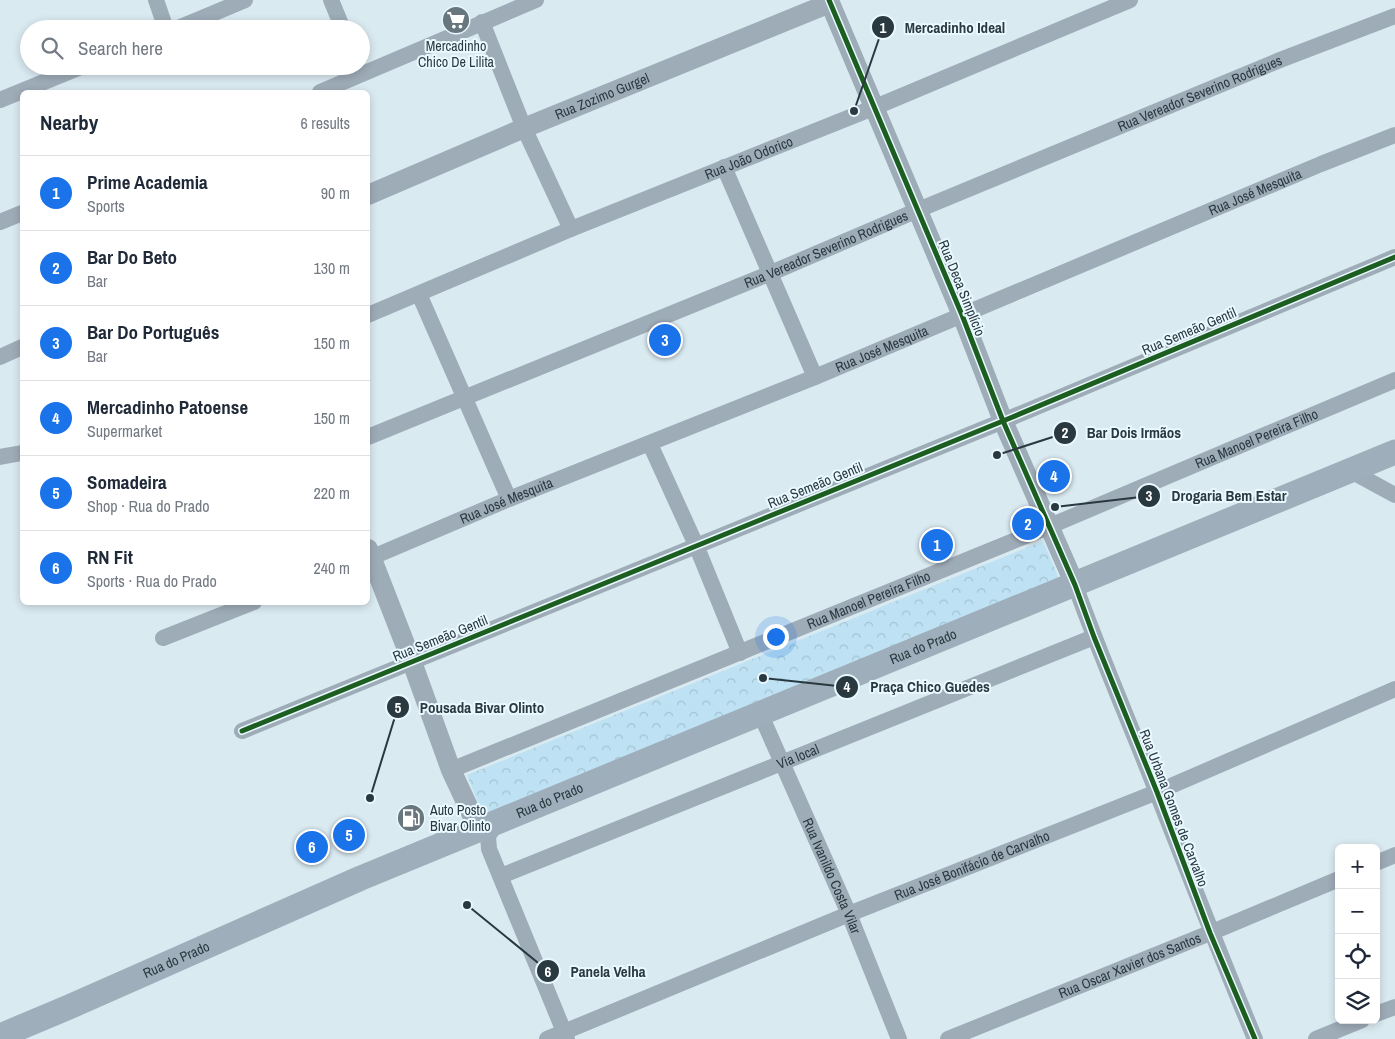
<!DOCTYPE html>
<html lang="en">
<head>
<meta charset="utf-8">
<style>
	body { margin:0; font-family:"Archivo Narrow",sans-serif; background:#f2f2f3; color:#1f2937 }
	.controls { position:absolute; right:15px; bottom:15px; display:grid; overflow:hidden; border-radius:8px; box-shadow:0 2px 8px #0003 }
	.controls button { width:45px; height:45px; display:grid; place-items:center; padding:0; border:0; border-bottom:1px solid #e0e1e3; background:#fff; color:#1f2937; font:25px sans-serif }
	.you { position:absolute; left:775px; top:636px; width:18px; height:18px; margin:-12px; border:4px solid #fff; border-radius:50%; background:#1a73e8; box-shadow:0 0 0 8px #1a73e833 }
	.badge { display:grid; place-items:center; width:32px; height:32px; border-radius:50%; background:#1a73e8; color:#fff; font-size:16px; font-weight:700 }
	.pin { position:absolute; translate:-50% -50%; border:2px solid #fff; box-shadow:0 1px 5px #0006 }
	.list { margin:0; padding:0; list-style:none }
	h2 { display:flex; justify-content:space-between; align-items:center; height:65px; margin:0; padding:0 20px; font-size:21px }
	h2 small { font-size:16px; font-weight:400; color:#747a83 }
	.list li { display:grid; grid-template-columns:32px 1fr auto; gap:15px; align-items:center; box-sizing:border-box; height:75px; padding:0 20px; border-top:1px solid #e0e1e3 }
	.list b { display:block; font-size:19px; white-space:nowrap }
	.list p { margin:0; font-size:16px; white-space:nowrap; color:#747a83 }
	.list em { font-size:16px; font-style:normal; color:#747a83 }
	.icon { flex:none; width:28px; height:28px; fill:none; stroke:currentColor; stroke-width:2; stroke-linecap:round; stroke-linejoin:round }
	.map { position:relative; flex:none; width:1395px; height:1039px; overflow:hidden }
	.search { position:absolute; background:#fff; box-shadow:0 2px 8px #0003; left:20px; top:20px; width:350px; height:55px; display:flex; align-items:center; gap:12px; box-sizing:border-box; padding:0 18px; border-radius:28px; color:#747a83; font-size:19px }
	.panel { position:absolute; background:#fff; box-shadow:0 2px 8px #0003; left:20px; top:90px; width:350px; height:515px; border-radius:8px }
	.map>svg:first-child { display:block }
	.park { fill:url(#park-crowns) }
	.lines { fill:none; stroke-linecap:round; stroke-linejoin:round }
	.minor { stroke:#9eacb8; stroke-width:16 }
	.tertiary { stroke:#9eacb8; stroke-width:20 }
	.primary { stroke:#9eaeba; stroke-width:25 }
	.cycleway-casing { stroke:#eaf8ff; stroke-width:8 }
	.cycleway { stroke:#1b5e20; stroke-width:5 }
	.labels { text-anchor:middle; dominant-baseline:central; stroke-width:4; stroke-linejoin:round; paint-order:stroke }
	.poi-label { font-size:14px; fill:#2a3940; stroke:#eaf8ff }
	.street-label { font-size:14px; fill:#2a3940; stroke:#eaf8ff }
	.leader { fill:none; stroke:#2a3940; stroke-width:2 }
	.callout-dot { fill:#2a3940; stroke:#eaf8ff; stroke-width:2 }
	.mark-label { font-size:15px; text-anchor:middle; font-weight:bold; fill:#fff }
	.callout-label { font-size:15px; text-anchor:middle; font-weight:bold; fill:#2a3940; stroke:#eaf8ff; stroke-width:4; stroke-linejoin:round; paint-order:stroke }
</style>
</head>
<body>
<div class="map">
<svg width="1395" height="1039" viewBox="0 0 1395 1039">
	<defs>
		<pattern id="park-crowns" width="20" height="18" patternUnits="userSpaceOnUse" patternTransform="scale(1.25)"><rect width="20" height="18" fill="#bee2f3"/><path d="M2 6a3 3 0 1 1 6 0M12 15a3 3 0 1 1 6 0" fill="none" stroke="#a3c3d1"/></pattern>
	</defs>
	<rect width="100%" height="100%" fill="#daeaf1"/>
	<path class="park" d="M1043 541 1060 581 483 815 467 775Z"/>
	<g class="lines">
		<g class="minor">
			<path d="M156 0 166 29"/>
			<path d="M331 0 343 29"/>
			<path d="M482 22 524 128 571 229"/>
			<path d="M176 29 245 0"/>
			<path d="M320 92 536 0"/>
			<path d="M0 100 83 66"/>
			<path d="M724 167 815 377"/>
			<path d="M0 222 22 213"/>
			<path d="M419 294 509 499"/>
			<path id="s1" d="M368 315 571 229 873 108 1130 0"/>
			<path d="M0 357 22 347"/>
			<path id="s2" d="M368 437 771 273 918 210 1280 60 1395 16"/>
			<path d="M650 444 696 545 740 653"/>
			<path d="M0 457 22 453"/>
			<path d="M1349 470 1395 495"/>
			<path id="s3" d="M368 559 509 499 815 377 1321 164 1395 135"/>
			<path d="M1075 585C1100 655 1130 723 1157 793 1189 875 1221 957 1255 1039"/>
			<path d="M163 638 254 602"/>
			<path id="s4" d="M760 713 849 914 899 1039"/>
			<path d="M242 731 1003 421 1395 257"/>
			<path id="s5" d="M451 770 1050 526 1395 380"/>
			<path d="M497 823 488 836 489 849 567 1039"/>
			<path d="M1376 863 1395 855"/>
			<path id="s6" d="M501 876 1094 637"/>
			<path d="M1376 1014 1395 1007"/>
			<path id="s7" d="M547 1039 849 914 1157 792 1395 689"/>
			<path id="s8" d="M948 1039 1210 933 1339 879"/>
			<path d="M1316 1039 1362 1020"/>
		</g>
		<g class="tertiary">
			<path id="s9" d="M368 195 524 128 830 3 962 315 1003 421 1075 585"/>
			<path d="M368 549 412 662 451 770 479 830"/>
		</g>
		<path class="primary" id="s10" d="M0 1036 69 1007 361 878 1395 452"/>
		<defs>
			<g id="cycleway">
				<path d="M829 0 962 315 1003 421 1075 585 1094 637 1157 792 1210 933 1255 1039"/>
				<path d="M242 731 1003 421 1395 257"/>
			</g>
		</defs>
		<use href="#cycleway" class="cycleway-casing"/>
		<use href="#cycleway" class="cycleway"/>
	</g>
	<defs>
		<symbol id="supermarket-disc" viewBox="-11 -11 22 22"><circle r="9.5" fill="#68777e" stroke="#eaf8ff"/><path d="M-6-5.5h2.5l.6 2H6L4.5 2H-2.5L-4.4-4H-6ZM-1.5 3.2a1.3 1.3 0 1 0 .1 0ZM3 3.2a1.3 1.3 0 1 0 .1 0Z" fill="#fff"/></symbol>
		<symbol id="fuel-disc" viewBox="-11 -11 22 22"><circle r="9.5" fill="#68777e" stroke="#eaf8ff"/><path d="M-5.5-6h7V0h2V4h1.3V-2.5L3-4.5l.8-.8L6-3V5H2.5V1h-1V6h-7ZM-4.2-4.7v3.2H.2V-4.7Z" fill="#fff"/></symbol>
	</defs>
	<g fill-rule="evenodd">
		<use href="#supermarket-disc" x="440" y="4" width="32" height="32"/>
		<use href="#fuel-disc" x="395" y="802" width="32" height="32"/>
	</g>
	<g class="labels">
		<g class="poi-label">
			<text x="456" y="46">Mercadinho<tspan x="456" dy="16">Chico De Lilita</tspan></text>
			<text x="430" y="810" text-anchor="start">Auto Posto<tspan x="430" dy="16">Bivar Olinto</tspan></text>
		</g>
		<g class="street-label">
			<text stroke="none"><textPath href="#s2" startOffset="900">Rua Vereador Severino Rodrigues</textPath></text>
			<text stroke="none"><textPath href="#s9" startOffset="254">Rua Zozimo Gurgel</textPath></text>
			<text stroke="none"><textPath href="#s1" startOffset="412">Rua João Odorico</textPath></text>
			<text stroke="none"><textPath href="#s3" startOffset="960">Rua José Mesquita</textPath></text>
			<text stroke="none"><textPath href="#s2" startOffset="495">Rua Vereador Severino Rodrigues</textPath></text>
			<text transform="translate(962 288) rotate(68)">Rua Deca Simplício</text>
			<text transform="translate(1189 331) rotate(-23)">Rua Semeão Gentil</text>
			<text stroke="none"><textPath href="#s3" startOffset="555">Rua José Mesquita</textPath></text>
			<text stroke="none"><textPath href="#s5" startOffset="871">Rua Manoel Pereira Filho</textPath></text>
			<text transform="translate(815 485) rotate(-22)">Rua Semeão Gentil</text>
			<text stroke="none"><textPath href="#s3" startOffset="150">Rua José Mesquita</textPath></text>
			<text stroke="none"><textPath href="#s5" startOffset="451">Rua Manoel Pereira Filho</textPath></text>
			<text transform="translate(440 638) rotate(-22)">Rua Semeão Gentil</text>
			<text stroke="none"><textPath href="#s10" startOffset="1002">Rua do Prado</textPath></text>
			<text stroke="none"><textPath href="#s6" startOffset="320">Via local</textPath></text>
			<text stroke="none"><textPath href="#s10" startOffset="598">Rua do Prado</textPath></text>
			<text transform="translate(1174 808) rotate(69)">Rua Urbana Gomes de Carvalho</text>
			<text stroke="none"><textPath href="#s7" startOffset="459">Rua José Bonifácio de Carvalho</textPath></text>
			<text stroke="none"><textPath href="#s4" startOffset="178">Rua Ivanildo Costa Vilar</textPath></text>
			<text stroke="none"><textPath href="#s10" startOffset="192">Rua do Prado</textPath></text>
			<text stroke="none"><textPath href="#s8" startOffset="196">Rua Oscar Xavier dos Santos</textPath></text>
		</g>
	</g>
	<path class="leader" d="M854 111L883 27M997 455L1065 433M1055 507L1149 496M763 678L847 687M370 798L398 707M467 905L548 971"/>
	<g class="callout-dot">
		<circle cx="854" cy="111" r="5"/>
		<circle cx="997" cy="455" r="5"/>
		<circle cx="1055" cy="507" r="5"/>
		<circle cx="763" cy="678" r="5"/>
		<circle cx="370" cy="798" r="5"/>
		<circle cx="467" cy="905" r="5"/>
		<circle cx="883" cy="27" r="12"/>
		<circle cx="1065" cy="433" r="12"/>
		<circle cx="1149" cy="496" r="12"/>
		<circle cx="847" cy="687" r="12"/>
		<circle cx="398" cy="707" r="12"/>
		<circle cx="548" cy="971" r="12"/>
	</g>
	<g class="mark-label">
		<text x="883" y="33">1</text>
		<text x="1065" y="438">2</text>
		<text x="1149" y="501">3</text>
		<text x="847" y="692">4</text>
		<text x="398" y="713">5</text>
		<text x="548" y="977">6</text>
	</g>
	<g class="callout-label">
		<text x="955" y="33">Mercadinho Ideal</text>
		<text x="1134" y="438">Bar Dois Irmãos</text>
		<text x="1229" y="501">Drogaria Bem Estar</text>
		<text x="930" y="692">Praça Chico Guedes</text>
		<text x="482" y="713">Pousada Bivar Olinto</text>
		<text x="608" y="977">Panela Velha</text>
	</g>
</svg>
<div class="controls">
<button>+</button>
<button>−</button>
<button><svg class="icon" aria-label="locate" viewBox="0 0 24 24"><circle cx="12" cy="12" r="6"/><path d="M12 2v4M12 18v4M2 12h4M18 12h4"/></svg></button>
<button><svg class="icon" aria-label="layers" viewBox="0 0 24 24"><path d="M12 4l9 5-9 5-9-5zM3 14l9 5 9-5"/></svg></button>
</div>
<div class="you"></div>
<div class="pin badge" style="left:937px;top:545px">1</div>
<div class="pin badge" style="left:1028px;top:524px">2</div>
<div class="pin badge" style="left:665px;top:340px">3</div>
<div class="pin badge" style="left:1054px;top:476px">4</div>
<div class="pin badge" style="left:349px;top:835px">5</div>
<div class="pin badge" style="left:312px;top:847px">6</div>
<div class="search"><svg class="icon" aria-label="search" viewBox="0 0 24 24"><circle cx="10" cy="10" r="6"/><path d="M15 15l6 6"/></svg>Search here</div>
<section class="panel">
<h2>Nearby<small>6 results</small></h2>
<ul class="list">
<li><span class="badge">1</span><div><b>Prime Academia</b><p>Sports</p></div><em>90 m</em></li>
<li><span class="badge">2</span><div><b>Bar Do Beto</b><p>Bar</p></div><em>130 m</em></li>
<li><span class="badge">3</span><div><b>Bar Do Português</b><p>Bar</p></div><em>150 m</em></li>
<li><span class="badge">4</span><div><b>Mercadinho Patoense</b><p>Supermarket</p></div><em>150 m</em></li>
<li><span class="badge">5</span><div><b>Somadeira</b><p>Shop · Rua do Prado</p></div><em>220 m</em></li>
<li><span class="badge">6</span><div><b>RN Fit</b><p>Sports · Rua do Prado</p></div><em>240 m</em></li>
</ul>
</section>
</div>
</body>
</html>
